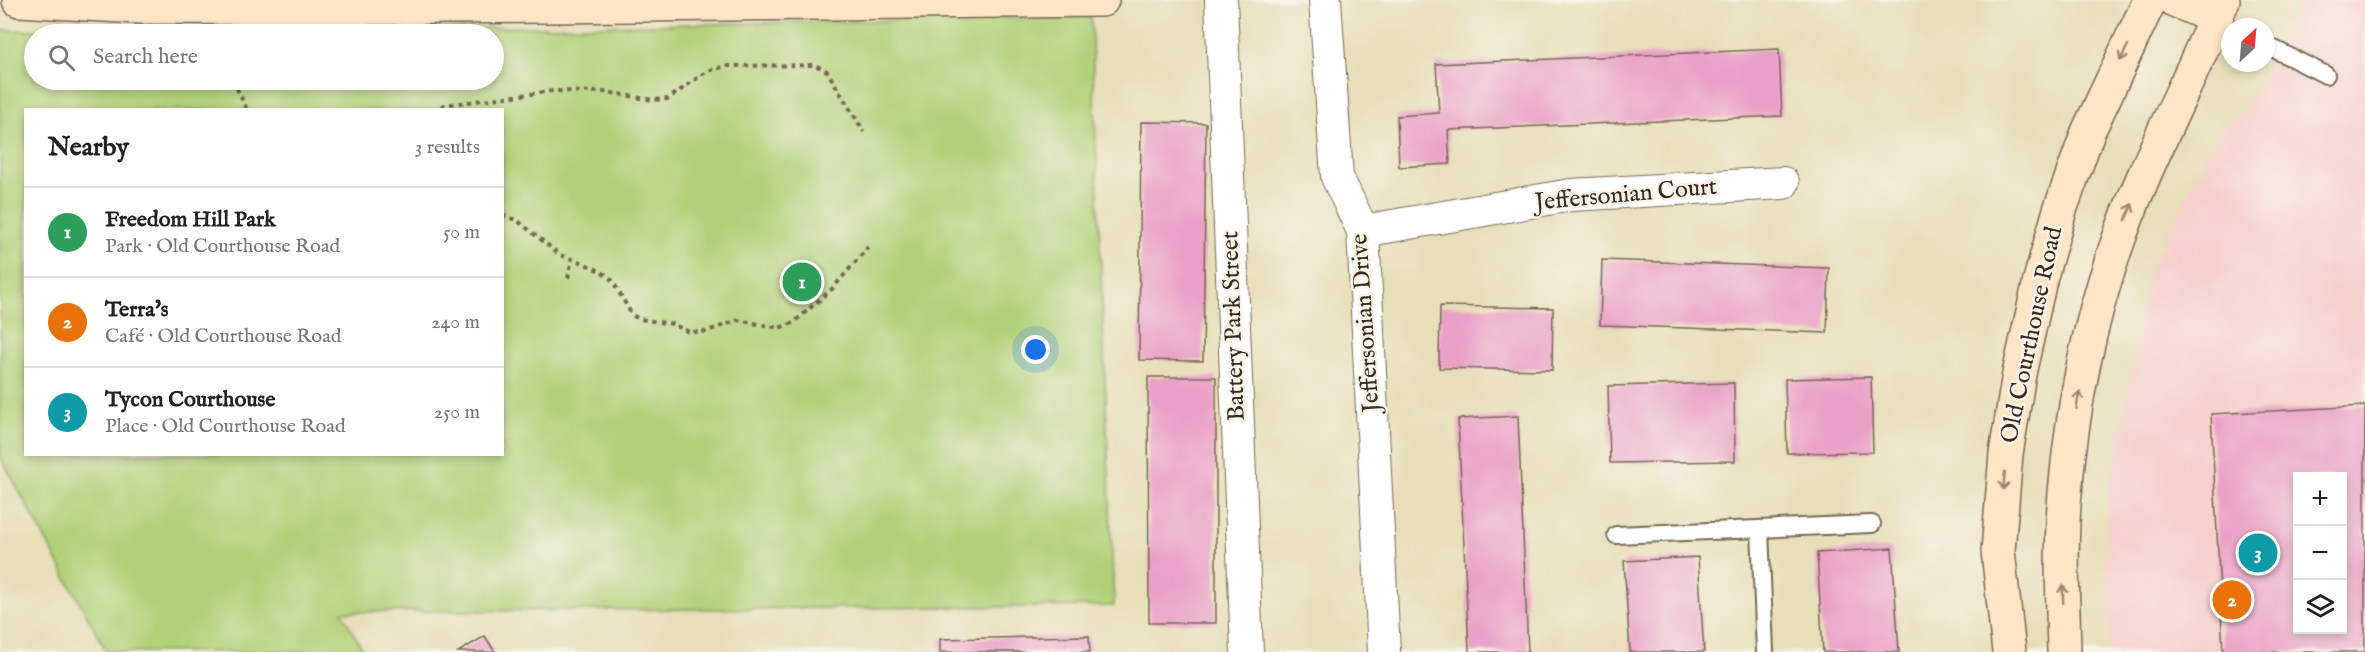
<!DOCTYPE html>
<html lang="en">
<head>
<meta charset="utf-8">
<style>
	body { margin:0; font-family:"IM FELL English",serif; background:#f6f6f6; color:#222 }
	.controls { position:absolute; right:18px; bottom:18px; display:grid; overflow:hidden; border-radius:0px; box-shadow:0 3px 9px #0003 }
	.controls button { width:54px; height:54px; display:grid; place-items:center; padding:0; border:0; border-bottom:2px solid #e0e0e0; background:#fff; color:#222; font:30px sans-serif }
	.compass { position:absolute; left:2221px; top:18px; width:54px; height:54px; border-radius:50%; background:#fff; box-shadow:0 3px 9px #0003; rotate:26deg }
	.you { position:absolute; left:1036px; top:350px; width:21px; height:21px; margin:-15px; border:4px solid #fff; border-radius:50%; background:#1a73e8; box-shadow:0 0 0 9px #1a73e833 }
	.badge { display:grid; place-items:center; width:39px; height:39px; border-radius:50%; background:#db2777; color:#fff; font-size:20px; font-weight:700 }
	.pin { position:absolute; translate:-50% -50%; border:3px solid #fff; box-shadow:0 2px 6px #0006 }
	.list { margin:0; padding:0; list-style:none }
	h2 { display:flex; justify-content:space-between; align-items:center; height:78px; margin:0; padding:0 24px; font-size:26px }
	h2 small { font-size:20px; font-weight:400; color:#767676 }
	.list li { display:grid; grid-template-columns:39px 1fr auto; gap:18px; align-items:center; box-sizing:border-box; height:90px; padding:0 24px; border-top:2px solid #e0e0e0 }
	.list b { display:block; font-size:22px; white-space:nowrap }
	.list p { margin:0; font-size:20px; white-space:nowrap; color:#767676 }
	.list em { font-size:20px; font-style:normal; color:#767676 }
	.icon { flex:none; width:33px; height:33px; fill:none; stroke:currentColor; stroke-width:2; stroke-linecap:round; stroke-linejoin:round }
	.map { position:relative; flex:none; width:2365px; height:652px; overflow:hidden }
	.search { position:absolute; background:#fff; box-shadow:0 3px 9px #0003; left:24px; top:24px; width:480px; height:66px; display:flex; align-items:center; gap:15px; box-sizing:border-box; padding:0 21px; border-radius:33px; color:#767676; font-size:22px }
	.panel { position:absolute; background:#fff; box-shadow:0 3px 9px #0003; left:24px; top:108px; width:480px; height:348px; border-radius:0px }
	.map>svg:first-child { display:block }
	.built { fill:#f7d0cc; fill-rule:evenodd }
	.green { fill:#b1d179; stroke:#767e4c; stroke-width:1.5; fill-rule:evenodd }
	.building { fill:#eaa0c7; fill-rule:evenodd }
	.lines { fill:none; stroke-linecap:round; stroke-linejoin:round }
	.lane-casing { stroke:#776954; stroke-width:20 }
	.street-casing { stroke:#776954; stroke-width:34 }
	.secondary-casing { stroke:#776954; stroke-width:36 }
	.path { stroke:#776954; stroke-width:4; stroke-dasharray:4.5 4.5; stroke-linecap:butt }
	.lane { stroke:#fff; stroke-width:16 }
	.street { stroke:#fff; stroke-width:32 }
	.secondary { stroke:#fee5c5; stroke-width:33 }
	.oneway { stroke:#9c8872 }
	.labels { text-anchor:middle; dominant-baseline:central; stroke-width:5; stroke-linejoin:round; paint-order:stroke }
	.street-label { font-size:24px; fill:#3b2a1e; stroke:#f7f3e8 }
</style>
</head>
<body>
<div class="map">
<svg width="2365" height="652" viewBox="0 0 2365 652">
	<rect width="100%" height="100%" fill="#f7f3e8"/>
	<filter id="ink" filterUnits="userSpaceOnUse"><feTurbulence type="fractalNoise" baseFrequency=".0167" numOctaves="2"/><feDisplacementMap in="SourceGraphic" scale="12" xChannelSelector="R" yChannelSelector="G"/><feConvolveMatrix kernelMatrix="1 2 1 2 8 2 1 2 1" color-interpolation-filters="sRGB"/></filter>
	<filter id="wash" filterUnits="userSpaceOnUse"><feTurbulence type="fractalNoise" baseFrequency=".008" numOctaves="4" result="noise"/><feDisplacementMap in="SourceGraphic" scale="24" xChannelSelector="R" yChannelSelector="G"/><feGaussianBlur stdDeviation="1.35" result="paint"/><feColorMatrix in="noise" values="0 0 0 0 0 0 0 0 0 0 0 0 0 0 0 0 0 1.4 0 .05"/><feComposite in="paint" operator="in"/></filter>
	<g filter="url(#wash)">
		<rect width="100%" height="100%" fill="#e7dfb9"/>
		<path class="built" d="M2294 0H2365V652H2108L2105 517 2148 273 2220 129 2245 114 2295 13ZM2298 476H2342V630H2298Z"/>
		<path class="green" d="M1091 17 1114 606 342 612 364 652H107L0 456V30L357 33 358 30ZM34 34H494V80H34ZM26 110H502V454H26Z"/>
		<g id="blocks">
			<g class="building">
				<path d="M1779 49 1782 116 1448 130 1450 164 1399 167 1397 116 1439 113 1436 64Z"/>
				<path d="M1141 122 1206 123 1203 361 1139 360Z"/>
				<path d="M1602 260 1829 268 1827 333 1600 325Z"/>
				<path d="M1440 306 1553 308 1552 370 1439 368Z"/>
				<path d="M1148 377H1216V623H1149Z"/>
				<path d="M1871 377 1873 452 1787 453 1785 379Z"/>
				<path d="M1734 383 1735 461 1610 463 1608 386Z"/>
				<path d="M2365 406V652H2223L2211 414ZM2298 476H2342V630H2298Z"/>
				<path d="M1518 416 1528 652H1469L1458 419Z"/>
				<path d="M1892 548 1899 652H1823L1817 553Z"/>
				<path d="M1698 557 1704 652H1630L1624 561Z"/>
				<path d="M485 636 495 652H458Z"/>
				<path d="M1089 636 1090 652H940V639Z"/>
			</g>
		</g>
	</g>
	<g filter="url(#ink)">
		<use href="#blocks" fill-opacity="0" stroke="#776954" stroke-width="1.5"/>
		<g class="lines">
			<defs>
				<g id="lane">
					<path d="M2266 45 2326 75"/>
					<path d="M1760 529 1765 652"/>
					<path d="M1616 535 1872 524"/>
				</g>
				<g id="street">
					<path d="M1221 0 1247 652"/>
					<path d="M1325 0 1337 177 1363 231 1384 652"/>
					<path d="M1363 231 1571 195 1783 183"/>
				</g>
				<g id="secondary">
					<path d="M19 0 138 7 365 8 1102 0"/>
					<path d="M2174 0 2216 18"/>
					<path d="M2009 652 1998 551 2006 454 2019 374 2041 276 2060 210 2088 132 2150 0"/>
					<path d="M2064 652C2063 599 2060 546 2065 493 2072 412 2088 327 2115 250 2144 164 2189 84 2223 0"/>
				</g>
			</defs>
			<use href="#lane" class="lane-casing"/>
			<use href="#street" class="street-casing"/>
			<use href="#secondary" class="secondary-casing"/>
			<g class="path">
				<path d="M233 80 247 110"/>
				<path d="M433 110 445 105 553 91 607 92 652 100 668 99 707 71 727 66 815 65 827 71 864 132"/>
				<path d="M502 215 518 221 560 255 581 262 602 272 612 280 632 315 639 319 672 324 689 332H705L738 320 779 328 793 323 833 288 868 247"/>
				<path d="M568 278 572 259"/>
			</g>
			<use href="#lane" class="lane"/>
			<use href="#street" class="street"/>
			<use href="#secondary" class="secondary"/>
		</g>
		<defs><path id="oneway-shaft" d="M-6 0H5M1.5-3L5.5 0L1.5 3" fill="none" stroke-width="1.6" stroke-linecap="round" stroke-linejoin="round" transform="scale(1.5)"/></defs>
		<g class="oneway">
			<use href="#oneway-shaft" transform="translate(2124 53) rotate(116)"/>
			<use href="#oneway-shaft" transform="translate(2129 212) rotate(-69)"/>
			<use href="#oneway-shaft" transform="translate(2078 400) rotate(-80)"/>
			<use href="#oneway-shaft" transform="translate(2004 481) rotate(95)"/>
			<use href="#oneway-shaft" transform="translate(2063 594) rotate(-91)"/>
		</g>
	</g>
	<g class="labels">
		<g class="street-label">
			<text transform="translate(1626 195) rotate(-5)">Jeffersonian Court</text>
			<text transform="translate(1366 323) rotate(-94)">Jeffersonian Drive</text>
			<text transform="translate(1234 326) rotate(-92)">Battery Park Street</text>
			<text transform="translate(2032 335) rotate(-78)">Old Courthouse Road</text>
		</g>
	</g>
</svg>
<div class="controls">
<button>+</button>
<button>−</button>
<button><svg class="icon" aria-label="layers" viewBox="0 0 24 24"><path d="M12 4l9 5-9 5-9-5zM3 14l9 5 9-5"/></svg></button>
</div>
<svg class="compass" viewBox="-18 -18 36 36"><path d="M0-13l5 13h-10z" fill="#e53935"/><path d="M0 13l5-13h-10z" fill="#767676"/></svg>
<div class="you"></div>
<div class="pin badge" style="left:802px;top:282px;background:#2e9e5b">1</div>
<div class="pin badge" style="left:2232px;top:600px;background:#e8710a">2</div>
<div class="pin badge" style="left:2258px;top:553px;background:#0f9aa8">3</div>
<div class="search"><svg class="icon" aria-label="search" viewBox="0 0 24 24"><circle cx="10" cy="10" r="6"/><path d="M15 15l6 6"/></svg>Search here</div>
<section class="panel">
<h2>Nearby<small>3 results</small></h2>
<ul class="list">
<li><span class="badge" style="background:#2e9e5b">1</span><div><b>Freedom Hill Park</b><p>Park · Old Courthouse Road</p></div><em>50 m</em></li>
<li><span class="badge" style="background:#e8710a">2</span><div><b>Terra's</b><p>Café · Old Courthouse Road</p></div><em>240 m</em></li>
<li><span class="badge" style="background:#0f9aa8">3</span><div><b>Tycon Courthouse</b><p>Place · Old Courthouse Road</p></div><em>250 m</em></li>
</ul>
</section>
</div>
</body>
</html>
